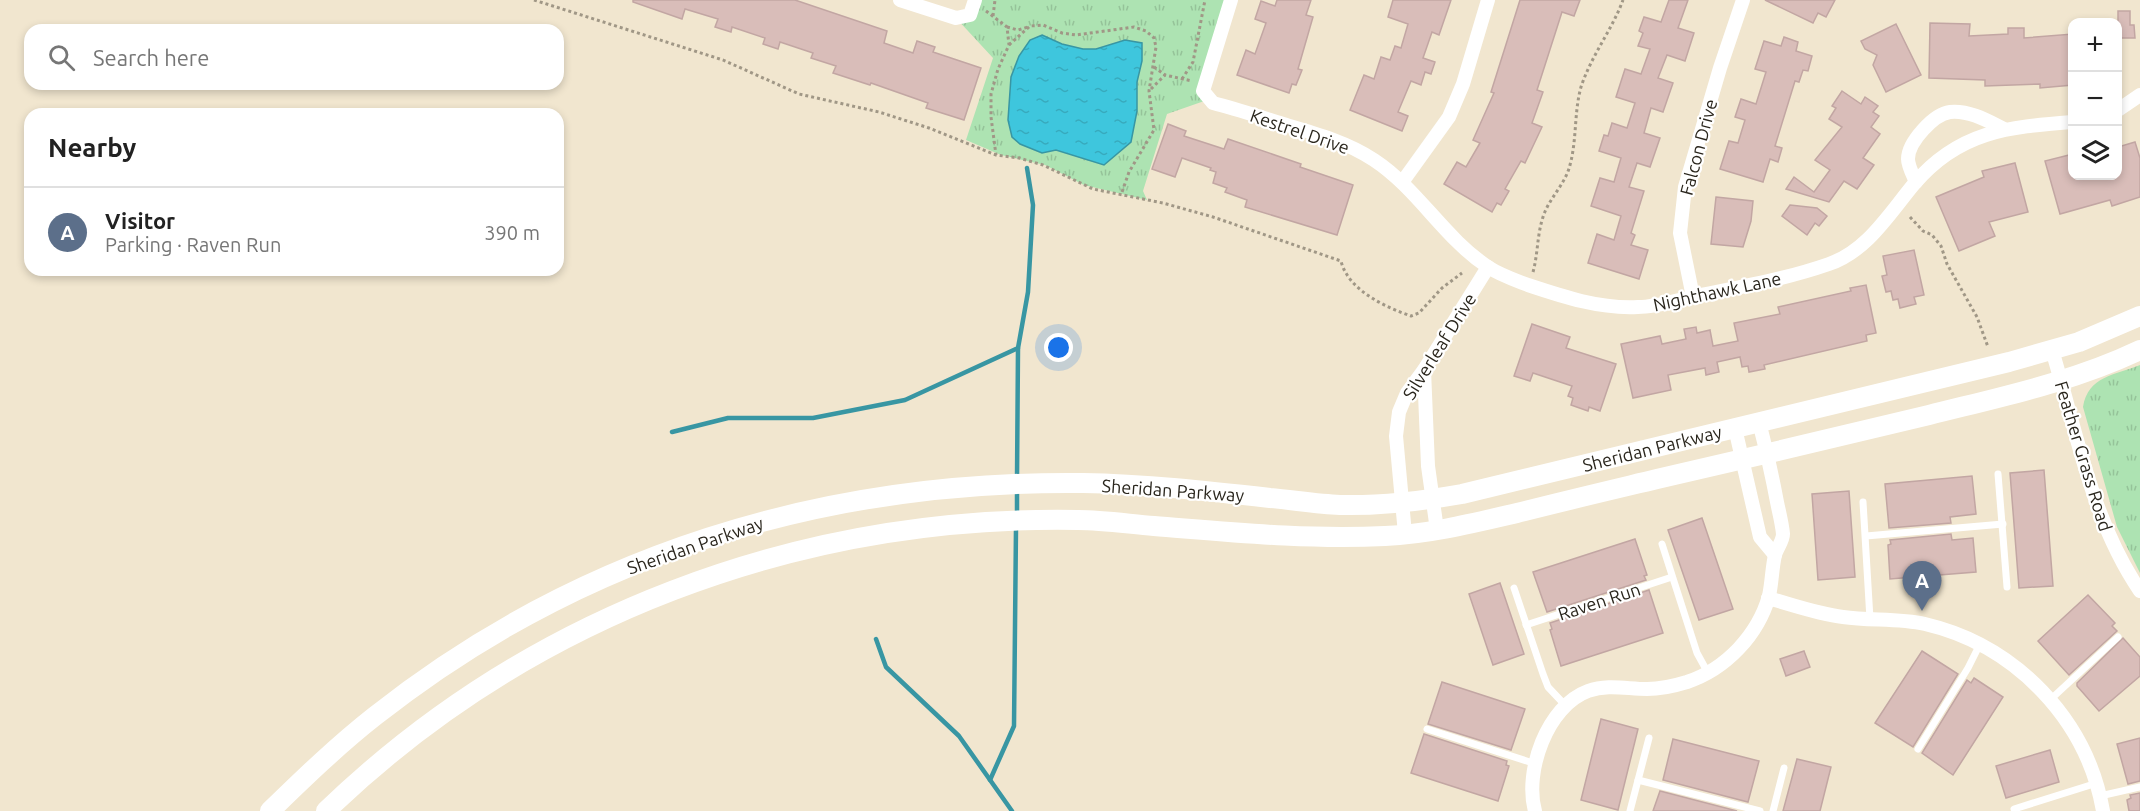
<!DOCTYPE html>
<html lang="en">
<head>
<meta charset="utf-8">
<style>
	body { margin:0; font-family:Ubuntu,sans-serif; background:#f2f2f2; color:#222 }
	.controls { position:absolute; right:18px; top:18px; display:grid; overflow:hidden; border-radius:12px; box-shadow:0 3px 9px #0003 }
	.controls button { width:54px; height:54px; display:grid; place-items:center; padding:0; border:0; border-bottom:2px solid #e0e0e0; background:#fff; color:#222; font:30px sans-serif }
	.you { position:absolute; left:1059px; top:348px; width:21px; height:21px; margin:-15px; border:4px solid #fff; border-radius:50%; background:#1a73e8; box-shadow:0 0 0 9px #1a73e833 }
	.badge { display:grid; place-items:center; width:39px; height:39px; border-radius:50%; background:#156c3f; color:#fff; font-size:20px; font-weight:700 }
	.pin { position:absolute; translate:-50% -50px; filter:drop-shadow(0 2px 3px #0008) }
	.pin::after { content:''; position:absolute; top:32px; width:21px; height:18px; background:inherit; clip-path:polygon(0 0,100% 0,50% 100%) }
	.list { margin:0; padding:0; list-style:none }
	h2 { display:flex; justify-content:space-between; align-items:center; height:78px; margin:0; padding:0 24px; font-size:26px }
	h2 small { font-size:20px; font-weight:400; color:#767676 }
	.list li { display:grid; grid-template-columns:39px 1fr auto; gap:18px; align-items:center; box-sizing:border-box; height:90px; padding:0 24px; border-top:2px solid #e0e0e0 }
	.list b { display:block; font-size:22px; white-space:nowrap }
	.list p { margin:0; font-size:20px; white-space:nowrap; color:#767676 }
	.list em { font-size:20px; font-style:normal; color:#767676 }
	.icon { flex:none; width:33px; height:33px; fill:none; stroke:currentColor; stroke-width:2; stroke-linecap:round; stroke-linejoin:round }
	.map { position:relative; flex:none; width:2140px; height:811px; overflow:hidden }
	.search { position:absolute; background:#fff; box-shadow:0 3px 9px #0003; left:24px; top:24px; width:540px; height:66px; display:flex; align-items:center; gap:15px; box-sizing:border-box; padding:0 21px; border-radius:18px; color:#767676; font-size:22px }
	.panel { position:absolute; background:#fff; box-shadow:0 3px 9px #0003; left:24px; top:108px; width:540px; height:168px; border-radius:18px }
	.map>svg:first-child { display:block }
	.park { fill:url(#park-tufts) }
	.water { fill:url(#water-ripples); stroke:#3896a3; stroke-width:1.5 }
	.lines { fill:none; stroke-linecap:round; stroke-linejoin:round }
	.stream { stroke:#3896a3; stroke-width:4.5 }
	.building { fill:#d9bdb9; stroke:#c2a6a3; stroke-width:1.5 }
	.path { stroke:#a09786; stroke-width:3; stroke-dasharray:3 3; stroke-linecap:butt }
	.lane { stroke:#fff; stroke-width:7 }
	.street { stroke:#fff; stroke-width:14 }
	.secondary { stroke:#fff; stroke-width:20 }
	.labels { text-anchor:middle; dominant-baseline:central; stroke-width:4.5; stroke-linejoin:round; paint-order:stroke }
	.street-label { font-size:18px; fill:#2a261d; stroke:#fff }
</style>
</head>
<body>
<div class="map">
<svg width="2140" height="811" viewBox="0 0 2140 811">
	<defs>
		<pattern id="park-tufts" width="24" height="20" patternUnits="userSpaceOnUse" patternTransform="scale(1.5)"><rect width="24" height="20" fill="#ade3b2"/><path d="M3 7l-1-3M5 7V3M7 7l1-3M15 17l-1-3M17 17v-4M19 17l1-3" fill="none" stroke="#95c399"/></pattern>
		<pattern id="water-ripples" width="26" height="14" patternUnits="userSpaceOnUse" patternTransform="scale(1.5)"><rect width="26" height="14" fill="#3ec6dd"/><path d="M2 4q2-2 4 0t4 0M15 11q2-2 4 0t4 0" fill="none" stroke="#37aabd"/></pattern>
	</defs>
	<rect width="100%" height="100%" fill="#f1e6cf"/>
	<g class="park">
		<path d="M975 0H1231L1209 72 1210 99 1167 114 1143 191 1147 200 1084 185 1045 165 1001 155 966 140 993 58 956 18Z"/>
		<path d="M2140 365V573L2117 527 2083 407C2088 376 2115 375 2140 365Z"/>
	</g>
	<path class="water" d="M1042 35 1062 44 1083 49H1096L1125 40 1142 43V61L1137 82V111L1131 142 1104 165 1056 150 1042 153 1020 144 1012 137 1008 120 1011 77 1019 56 1030 40Z"/>
	<g class="lines">
		<g class="stream">
			<path d="M672 432 728 418H813L905 400 1018 348 1028 292 1033 205 1027 168"/>
			<path d="M1017 479 1018 348"/>
			<path d="M1017 515V491"/>
			<path d="M876 639 886 667 959 736 1012 811"/>
			<path d="M990 780 1014 726 1016 527"/>
		</g>
	</g>
	<g class="building">
		<path d="M633 0H795L887 31 884 43 913 53 917 41 935 47 933 52 981 68 964 120 926 108 928 103 871 83 870 85 833 73 836 66 811 58 813 53 780 42 778 49 763 44 765 38 732 27 731 32 715 27 718 19 685 9 682 19 633 2Z"/>
		<path d="M1277 0H1311L1306 15 1313 17 1298 69 1302 70 1296 85 1292 84 1289 93 1237 75 1246 50 1255 54 1266 23 1255 19 1261 1 1275 6Z"/>
		<path d="M1393 0H1451L1439 35 1432 32 1423 58 1435 62 1431 74 1425 72 1421 85 1411 81 1398 112 1408 116 1402 131 1350 110 1364 75 1374 79 1381 57 1390 60 1395 46 1401 48 1408 24 1388 17Z"/>
		<path d="M1520 0H1580L1574 16 1562 12 1537 90 1543 92 1532 123 1542 127 1525 163 1521 161 1505 189 1509 191 1501 205 1497 203 1492 212 1444 184 1457 162 1466 167 1480 143 1473 140 1494 93 1491 92Z"/>
		<path d="M1669 0H1688L1678 28 1694 33 1685 61 1667 55 1658 78 1673 83 1663 112 1651 108 1644 133 1660 138 1650 167 1637 163 1629 187 1644 191 1631 233 1635 235 1631 245 1648 250 1639 279 1588 263 1597 234 1614 240 1621 216 1591 206 1600 178 1614 182 1621 158 1599 151 1604 135 1608 136 1612 123 1627 128 1635 103 1616 97 1625 69 1641 74 1650 49 1638 46 1643 33 1639 31 1644 17 1661 22Z"/>
		<path d="M1765 0H1835L1826 17 1818 13 1813 23Z"/>
		<path d="M2118 11H2130V25H2134L2135 38H2118Z"/>
		<path d="M1930 23 1970 24 1969 36 2008 34V28H2024V38L2073 34V85L2040 88V84L1985 86V80L1929 78Z"/>
		<path d="M1896 24 1921 75 1886 92 1873 65 1877 55 1865 49 1861 41Z"/>
		<path d="M1784 37 1798 42 1796 51 1812 56 1808 71 1803 70 1799 82 1795 81 1775 146 1782 148 1778 162 1770 159 1763 182 1720 169 1729 141 1738 143 1745 120 1735 117 1741 99 1756 104 1766 72 1755 69 1764 41 1781 46Z"/>
		<path d="M1842 91 1861 104 1865 97 1878 106 1873 112 1879 116 1871 127 1880 134 1863 158 1874 165 1857 189 1844 181 1829 202 1786 189 1794 177 1814 192 1830 170 1815 160 1842 127 1829 119 1836 108 1832 106Z"/>
		<path d="M1168 124 1186 131 1184 136 1224 149 1228 139 1301 164 1300 167 1353 185 1337 235 1245 207 1247 200 1225 192 1227 188 1213 183 1216 172 1210 170 1211 168 1182 158 1175 177 1152 169Z"/>
		<path d="M2135 142 2140 158V197L2112 206 2110 200 2060 214 2045 161 2073 154V176H2118V147Z"/>
		<path d="M2015 163 2028 212 1989 222 1995 236 1959 251 1936 197 1984 177 1982 171Z"/>
		<path d="M1716 197 1753 201 1751 221 1743 247 1711 244Z"/>
		<path d="M1790 205 1817 208 1827 216 1819 226 1815 223 1807 235 1782 216Z"/>
		<path d="M1914 250 1924 295 1914 297 1916 304 1900 308 1898 299 1893 300 1891 291 1886 292 1882 276 1887 275 1883 256Z"/>
		<path d="M1866 285 1876 333 1866 335 1867 341 1764 365 1765 369 1749 372 1748 366 1742 367 1740 357 1717 362 1719 372 1706 375 1705 368 1668 375 1671 390 1633 398 1621 344 1660 336 1662 344 1686 339 1684 329 1696 327 1697 333 1710 330 1713 346 1738 341 1734 323 1780 314 1778 307 1851 291 1850 288Z"/>
		<path d="M1532 324 1570 337 1566 348 1616 364 1600 411 1589 407 1588 411 1571 405 1573 398 1568 396 1572 386 1533 373 1530 381 1514 376Z"/>
		<path d="M2044 470 2053 586 2019 588 2010 473Z"/>
		<path d="M1972 476 1976 514 1950 517 1951 523 1889 528 1885 484Z"/>
		<path d="M1849 491 1855 577 1818 580 1812 494Z"/>
		<path d="M1702 518 1733 609 1699 620 1668 530Z"/>
		<path d="M1951 534 1952 540 1973 538 1976 572 1890 579 1888 545 1891 544 1890 540Z"/>
		<path d="M1635 539 1647 575 1644 576 1646 580 1547 612 1533 572Z"/>
		<path d="M1500 583 1524 654 1493 665 1469 594Z"/>
		<path d="M1649 590 1663 633 1561 666 1550 630 1552 629 1550 623Z"/>
		<path d="M2088 595 2115 623 2112 626 2117 631 2069 675 2038 641Z"/>
		<path d="M2123 638 2140 657V676L2099 711 2077 686V683Z"/>
		<path d="M1804 651 1810 667 1786 676 1780 659Z"/>
		<path d="M1922 651 1958 674 1913 747 1875 723Z"/>
		<path d="M1974 678 2003 697 1953 775 1922 753 1967 680 1971 683Z"/>
		<path d="M1442 682 1525 709 1511 750 1428 724Z"/>
		<path d="M1601 719 1638 729 1618 810 1581 800Z"/>
		<path d="M1424 734 1507 761 1506 765 1509 766 1498 801 1411 773Z"/>
		<path d="M2140 738V781L2128 784 2117 744Z"/>
		<path d="M1673 739 1759 761 1748 802 1663 780Z"/>
		<path d="M2050 750 2059 782 2006 798 1996 766Z"/>
		<path d="M1797 759 1831 767 1820 811H1783Z"/>
		<path d="M1660 791 1737 811H1653Z"/>
		<path d="M2140 793V811H2129L2127 800 2131 798 2130 795Z"/>
	</g>
	<g class="lines">
		<g class="path">
			<path d="M534 0 723 60 799 94 879 112 929 128 996 155 1019 158 1043 165 1093 189 1163 203 1213 217 1341 261C1348 290 1385 307 1411 316L1419 313 1442 288 1462 273"/>
			<path d="M986 11 1007 27 1009 45 998 69 991 94V117L996 155"/>
			<path d="M993 16 995 0"/>
			<path d="M1007 27 1018 30 1028 27"/>
			<path d="M1009 45 1030 26 1043 25 1062 33 1076 35 1134 27 1146 31 1154 38 1156 47 1149 91 1154 130 1129 172 1121 195"/>
			<path d="M1154 67 1165 75"/>
			<path d="M1182 79 1193 62 1205 0"/>
			<path d="M1151 89 1165 75 1192 81"/>
			<path d="M1910 217 1923 231 1932 235 1941 246 1947 264 1977 317 1988 347"/>
			<path d="M1533 272C1538 254 1537 235 1543 217 1549 198 1565 185 1570 165 1577 139 1574 112 1581 87 1591 56 1612 30 1623 0"/>
		</g>
		<g class="lane">
			<path d="M1998 474 2007 587"/>
			<path d="M1863 502 1870 619"/>
			<path d="M1866 536 2003 524"/>
			<path d="M1662 544 1697 653 1708 673"/>
			<path d="M1514 588 1543 674 1548 687 1565 705"/>
			<path d="M1526 625 1672 577"/>
			<path d="M2051 699 2118 637"/>
			<path d="M1427 729 1536 764"/>
			<path d="M1918 749 1968 668 1980 644"/>
			<path d="M1638 780 1760 811"/>
			<path d="M2100 796 2140 787"/>
			<path d="M2014 809 2097 783"/>
			<path d="M1630 811 1649 738"/>
			<path d="M1773 811 1784 768"/>
		</g>
		<g class="street">
			<path d="M900 0 956 18 970 15 975 0"/>
			<path d="M1231 0 1203 91 1213 103C1237 109 1260 117 1283 124 1314 133 1347 142 1374 160 1418 189 1444 238 1488 267 1500 275 1515 280 1528 285 1564 297 1600 309 1638 307 1657 307 1677 300 1696 296 1741 287 1786 279 1829 264 1867 251 1889 214 1914 184 1959 131 2008 127 2072 122"/>
			<path d="M2118 110 2140 95"/>
			<path d="M1403 181 1449 117 1463 84 1488 0"/>
			<path d="M1916 182C1913 175 1908 166 1908 159 1908 142 1934 114 1950 112 1969 110 1988 121 2004 129"/>
			<path d="M1693 297 1680 233 1685 187 1720 68 1743 0"/>
			<path d="M2052 350C2077 432 2091 519 2140 591"/>
			<path d="M1424 370 1428 466 1437 530"/>
			<path d="M1735 428 1760 537 1775 555"/>
			<path d="M1405 534 1396 436 1399 412 1407 393 1424 370 1488 267"/>
			<path d="M1768 598C1793 605 1818 614 1843 617 1870 621 1898 618 1925 624 2015 645 2087 719 2103 811"/>
			<path d="M1535 811C1524 772 1547 706 1588 691 1608 684 1627 689 1647 689 1660 689 1674 686 1687 682 1726 669 1758 635 1769 596 1772 582 1772 568 1775 555 1777 548 1783 541 1783 534 1782 523 1779 512 1777 502 1772 475 1766 449 1759 422"/>
		</g>
		<g class="secondary">
			<path d="M270 811C304 778 338 745 375 716 580 554 824 480 1083 483 1145 484 1208 491 1270 498 1293 500 1317 504 1340 505 1381 506 1422 501 1462 494L2009 362 2079 342 2140 316"/>
			<path d="M326 811C528 616 798 515 1078 520 1103 520 1129 524 1154 526 1230 532 1308 540 1385 536 1430 534 1474 523 1517 513 1564 501 1611 490 1657 479 1748 458 1838 437 1929 415 2000 397 2073 382 2140 350"/>
		</g>
	</g>
	<g class="labels">
		<g class="street-label">
			<text transform="translate(1300 131) rotate(19)">Kestrel Drive</text>
			<text transform="translate(1698 147) rotate(-75)">Falcon Drive</text>
			<text transform="translate(1717 291) rotate(-12)">Nighthawk Lane</text>
			<text transform="translate(1439 346) rotate(-58)">Silverleaf Drive</text>
			<text transform="translate(1652 448) rotate(-14)">Sheridan Parkway</text>
			<text transform="translate(2084 456) rotate(73)">Feather Grass Road</text>
			<text transform="translate(1173 490) rotate(4)">Sheridan Parkway</text>
			<text transform="translate(695 545) rotate(-19)">Sheridan Parkway</text>
			<text transform="translate(1599 601) rotate(-18)">Raven Run</text>
		</g>
	</g>
</svg>
<div class="controls">
<button>+</button>
<button>−</button>
<button><svg class="icon" aria-label="layers" viewBox="0 0 24 24"><path d="M12 4l9 5-9 5-9-5zM3 14l9 5 9-5"/></svg></button>
</div>
<div class="you"></div>
<div class="pin badge" style="left:1922px;top:611px;background:#5c6f8a">A</div>
<div class="search"><svg class="icon" aria-label="search" viewBox="0 0 24 24"><circle cx="10" cy="10" r="6"/><path d="M15 15l6 6"/></svg>Search here</div>
<section class="panel">
<h2>Nearby<small></small></h2>
<ul class="list">
<li><span class="badge" style="background:#5c6f8a">A</span><div><b>Visitor</b><p>Parking · Raven Run</p></div><em>390 m</em></li>
</ul>
</section>
</div>
</body>
</html>
